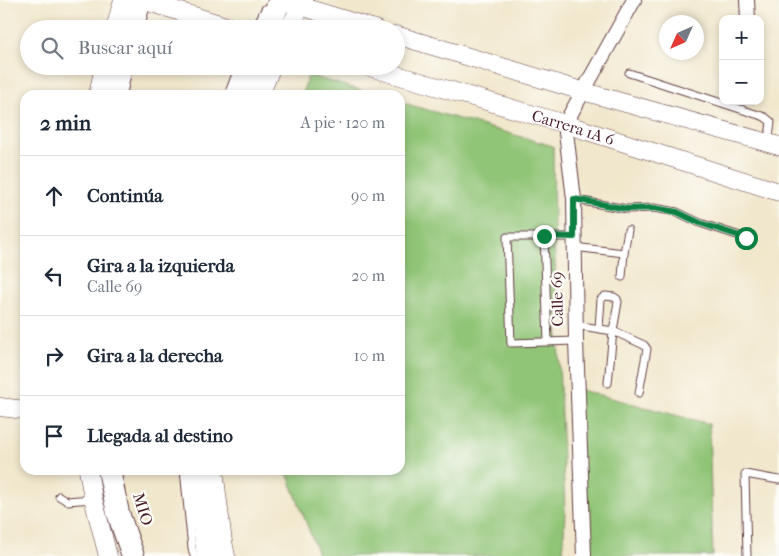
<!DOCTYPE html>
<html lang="es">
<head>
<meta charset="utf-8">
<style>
	body { margin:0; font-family:"IM FELL French Canon",serif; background:#f6f6f7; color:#1f2937 }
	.controls { position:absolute; right:15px; top:15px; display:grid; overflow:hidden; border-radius:10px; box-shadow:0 2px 8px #0003 }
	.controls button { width:45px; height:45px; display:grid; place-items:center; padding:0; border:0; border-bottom:1px solid #e0e1e3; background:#fff; color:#1f2937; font:25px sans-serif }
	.compass { position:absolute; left:659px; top:15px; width:45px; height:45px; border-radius:50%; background:#fff; box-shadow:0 2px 8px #0003; rotate:225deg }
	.stop { position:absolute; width:15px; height:15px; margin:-11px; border:4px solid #0b8043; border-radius:50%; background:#fff }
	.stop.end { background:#0b8043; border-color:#fff; box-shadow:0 1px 5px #0008 }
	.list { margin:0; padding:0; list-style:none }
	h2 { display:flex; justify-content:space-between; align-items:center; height:65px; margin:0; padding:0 20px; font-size:21px }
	h2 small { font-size:16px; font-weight:400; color:#747a83 }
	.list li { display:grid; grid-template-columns:32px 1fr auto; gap:15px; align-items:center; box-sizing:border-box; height:80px; padding:0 20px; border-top:1px solid #e0e1e3 }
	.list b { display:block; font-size:19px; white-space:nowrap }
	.list p { margin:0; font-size:16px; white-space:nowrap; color:#747a83 }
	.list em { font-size:16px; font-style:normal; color:#747a83 }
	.icon { flex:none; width:28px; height:28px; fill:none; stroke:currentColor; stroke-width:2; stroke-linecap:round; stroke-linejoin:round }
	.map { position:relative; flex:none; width:779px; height:556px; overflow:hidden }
	.search { position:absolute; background:#fff; box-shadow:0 2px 8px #0003; left:20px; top:20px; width:385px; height:55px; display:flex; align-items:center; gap:12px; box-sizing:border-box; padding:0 18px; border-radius:28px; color:#747a83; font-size:19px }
	.panel { position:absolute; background:#fff; box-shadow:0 2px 8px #0003; left:20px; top:90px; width:385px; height:385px; border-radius:15px }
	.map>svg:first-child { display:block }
	.green { fill:#90c476; stroke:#6d7250 }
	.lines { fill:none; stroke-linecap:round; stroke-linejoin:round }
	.service-casing { stroke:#633d43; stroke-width:9 }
	.minor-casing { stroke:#633d43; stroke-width:16 }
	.tertiary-casing { stroke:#633d43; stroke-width:19 }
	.trunk-casing { stroke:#633d43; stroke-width:24 }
	.service { stroke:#fff; stroke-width:7 }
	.minor { stroke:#fff; stroke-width:14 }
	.tertiary { stroke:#fff; stroke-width:18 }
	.trunk { stroke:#fff; stroke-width:22 }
	.route { stroke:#0b8043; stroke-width:6 }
	.labels { text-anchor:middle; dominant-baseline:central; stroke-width:4.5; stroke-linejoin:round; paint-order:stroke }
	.street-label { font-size:16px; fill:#4a1f2b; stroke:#fdfcf7 }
</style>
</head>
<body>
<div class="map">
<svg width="779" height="556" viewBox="0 0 779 556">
	<rect width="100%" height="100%" fill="#fdfcf7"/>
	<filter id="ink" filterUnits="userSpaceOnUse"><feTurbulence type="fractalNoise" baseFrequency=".02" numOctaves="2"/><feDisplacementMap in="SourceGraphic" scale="10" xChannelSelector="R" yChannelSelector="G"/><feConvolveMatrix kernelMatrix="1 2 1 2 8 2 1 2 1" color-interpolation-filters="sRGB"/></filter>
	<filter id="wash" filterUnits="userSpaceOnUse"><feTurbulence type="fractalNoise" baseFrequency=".0096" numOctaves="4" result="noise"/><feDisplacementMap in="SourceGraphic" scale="20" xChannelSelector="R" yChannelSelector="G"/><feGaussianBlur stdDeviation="1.12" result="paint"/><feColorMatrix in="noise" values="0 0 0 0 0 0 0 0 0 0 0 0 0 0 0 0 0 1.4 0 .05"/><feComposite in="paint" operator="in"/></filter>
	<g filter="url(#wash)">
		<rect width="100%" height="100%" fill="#f1e7cc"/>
		<g class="green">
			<path d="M308 75 377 95H302Z"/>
			<path d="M400 102 553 146 554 236 565 512 563 556H319L287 473 286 470H400Z"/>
			<path d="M577 389 709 424 713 556H584Z"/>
		</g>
	</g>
	<g filter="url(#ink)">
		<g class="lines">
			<defs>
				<g id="service">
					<path d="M255 29 265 9"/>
					<path d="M629 73 765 117 771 122 768 143"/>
					<path d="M228 95 239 66"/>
					<path d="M582 201 627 209 654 208 677 212 700 223 746 238"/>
					<path d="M544 236 548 342"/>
					<path d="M574 237H507L511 343 576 341"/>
					<path d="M574 247 624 253"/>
					<path d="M622 277 624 253 628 230"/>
					<path d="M575 325 613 331 608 383"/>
					<path d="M599 328 601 299 605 296 614 297 617 299 618 302 613 331 644 345 647 349 639 393"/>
					<path d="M184 470 192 548 194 556"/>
					<path d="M59 496 67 501 92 499"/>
					<path d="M747 556 745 474 779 480"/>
				</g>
				<g id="minor">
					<path d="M747 0 748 19"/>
					<path d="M584 556 576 341 574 199 565 124 634 0"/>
				</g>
				<g id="tertiary">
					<path d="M142 0 236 29"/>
					<path d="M280 0 375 29"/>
					<path d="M115 29 123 0"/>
					<path d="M289 29 304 0"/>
					<path d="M396 35 582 91 779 146"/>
					<path id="s1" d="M366 66 565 124 779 192"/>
					<path d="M98 95 104 66"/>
					<path d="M260 95 272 66"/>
					<path d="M0 407 25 410"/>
					<path d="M88 470 93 498 108 556"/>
					<path d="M214 470 223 542 226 556"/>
				</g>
				<g id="trunk">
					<path d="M132 29 140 0"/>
					<path d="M268 29 280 0"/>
					<path d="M115 95 121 66"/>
					<path d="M241 95 252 66"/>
					<path d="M109 470 118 513 133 556"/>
					<path d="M196 470 208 556"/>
				</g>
			</defs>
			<use href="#service" class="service-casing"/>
			<use href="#minor" class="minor-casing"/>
			<use href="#tertiary" class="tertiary-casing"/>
			<use href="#trunk" class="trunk-casing"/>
			<use href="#service" class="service"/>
			<use href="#minor" class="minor"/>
			<use href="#tertiary" class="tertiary"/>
			<use href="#trunk" class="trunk"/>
		</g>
	</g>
	<g class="lines" filter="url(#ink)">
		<path class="route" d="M544 236 574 237V199L627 209 654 208 677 212 700 223 746 238"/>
	</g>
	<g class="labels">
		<g class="street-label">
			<text stroke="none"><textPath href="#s1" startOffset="216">Carrera 1A 6</textPath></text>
			<text transform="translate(557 299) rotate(-91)">Calle 69</text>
			<text transform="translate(143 509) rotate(73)">MIO</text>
		</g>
	</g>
</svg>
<div class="controls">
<button>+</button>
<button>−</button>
</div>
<svg class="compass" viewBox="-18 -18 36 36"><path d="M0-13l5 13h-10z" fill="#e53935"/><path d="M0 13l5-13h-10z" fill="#747a83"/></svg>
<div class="stop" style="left:746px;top:238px"></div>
<div class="stop end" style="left:544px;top:236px"></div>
<div class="search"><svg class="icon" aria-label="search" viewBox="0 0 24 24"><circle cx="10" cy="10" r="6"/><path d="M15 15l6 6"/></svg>Buscar aquí</div>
<section class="panel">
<h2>2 min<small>A pie · 120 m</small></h2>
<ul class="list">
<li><svg class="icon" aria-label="ahead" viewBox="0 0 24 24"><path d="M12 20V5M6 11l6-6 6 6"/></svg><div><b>Continúa</b></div><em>90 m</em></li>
<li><svg class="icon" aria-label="left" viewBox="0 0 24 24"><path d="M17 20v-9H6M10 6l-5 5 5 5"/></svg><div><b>Gira a la izquierda</b><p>Calle 69</p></div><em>20 m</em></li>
<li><svg class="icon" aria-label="right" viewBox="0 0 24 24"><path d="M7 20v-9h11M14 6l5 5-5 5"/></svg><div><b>Gira a la derecha</b></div><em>10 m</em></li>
<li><svg class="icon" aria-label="arrive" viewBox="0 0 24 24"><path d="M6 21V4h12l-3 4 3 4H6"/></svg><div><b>Llegada al destino</b></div></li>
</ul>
</section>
</div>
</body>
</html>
